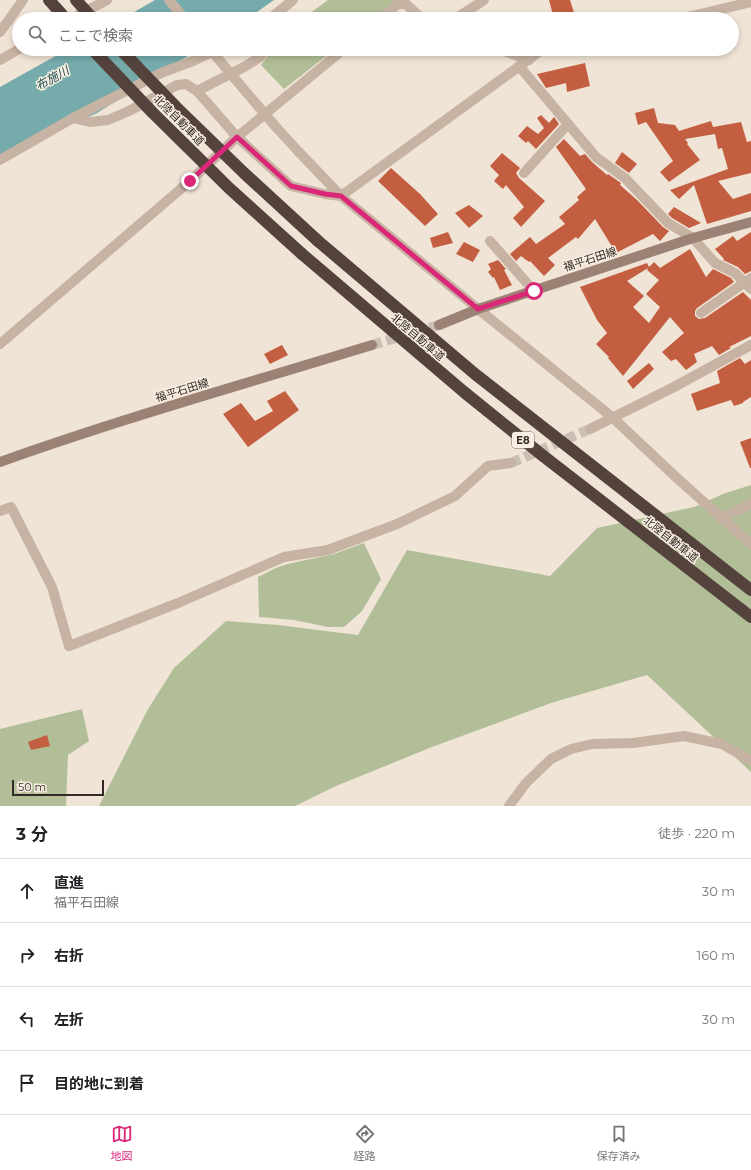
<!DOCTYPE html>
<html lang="ja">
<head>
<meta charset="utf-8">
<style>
	body { margin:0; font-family:Montserrat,"Noto Sans JP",sans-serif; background:#f2f2f2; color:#202124 }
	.scale { position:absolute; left:12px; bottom:10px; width:92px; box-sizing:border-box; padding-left:4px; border:2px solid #332925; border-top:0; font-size:11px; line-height:14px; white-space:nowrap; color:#332925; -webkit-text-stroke:3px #f8eee2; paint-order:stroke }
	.stop { position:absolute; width:12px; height:12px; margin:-9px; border:3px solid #db2777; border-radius:50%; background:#fff }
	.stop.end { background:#db2777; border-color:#fff; box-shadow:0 1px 4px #0008 }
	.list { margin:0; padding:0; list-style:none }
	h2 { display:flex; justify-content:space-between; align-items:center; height:52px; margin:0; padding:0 16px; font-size:17px }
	h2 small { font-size:13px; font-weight:400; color:#757577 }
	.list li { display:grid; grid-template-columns:26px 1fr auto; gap:12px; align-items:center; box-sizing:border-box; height:64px; padding:0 16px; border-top:1px solid #e0e0e0 }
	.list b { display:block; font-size:15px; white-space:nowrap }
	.list p { margin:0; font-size:13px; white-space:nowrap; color:#757577 }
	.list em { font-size:13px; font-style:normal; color:#757577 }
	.icon { flex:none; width:22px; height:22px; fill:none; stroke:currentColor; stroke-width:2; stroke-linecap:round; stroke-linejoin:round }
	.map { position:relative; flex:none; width:751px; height:806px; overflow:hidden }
	.search { position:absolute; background:#fff; box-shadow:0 2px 6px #0003; left:12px; right:12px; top:12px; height:44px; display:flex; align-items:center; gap:10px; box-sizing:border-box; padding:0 14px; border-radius:22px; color:#757577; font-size:15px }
	.sheet { height:308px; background:#fff }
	nav { display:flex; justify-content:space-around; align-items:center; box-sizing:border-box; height:56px; border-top:1px solid #e0e0e0; background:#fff; font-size:11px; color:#757577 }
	nav a { display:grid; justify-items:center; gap:2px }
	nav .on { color:#db2777 }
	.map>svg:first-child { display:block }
	.green { fill:#b2be97 }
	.water { fill:#76abac }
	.building { fill:#c45e40; fill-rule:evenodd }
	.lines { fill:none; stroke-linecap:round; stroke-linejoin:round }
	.minor-tunnel { stroke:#cabfb3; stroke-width:10; stroke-dasharray:10 5; stroke-linecap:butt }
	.secondary-tunnel { stroke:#cabfb3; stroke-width:10; stroke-dasharray:10 5; stroke-linecap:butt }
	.minor { stroke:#c7b3a3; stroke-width:10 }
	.tertiary { stroke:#c7b3a3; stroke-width:10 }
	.secondary { stroke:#9b8275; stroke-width:10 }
	.motorway { stroke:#54433c; stroke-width:12 }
	.tertiary-bridge { stroke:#c7b3a3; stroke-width:10 }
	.motorway-bridge { stroke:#54433c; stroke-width:12 }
	.route { stroke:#db2777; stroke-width:5 }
	.labels { text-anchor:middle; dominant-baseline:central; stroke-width:3; stroke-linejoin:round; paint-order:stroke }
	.shield { fill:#f8eee2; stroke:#6e645e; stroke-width:1 }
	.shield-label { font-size:10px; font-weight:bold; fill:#332925 }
	.street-label { font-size:11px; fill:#332925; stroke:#f8eee2 }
	.water-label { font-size:12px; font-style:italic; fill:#1c5053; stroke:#f8eee2 }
</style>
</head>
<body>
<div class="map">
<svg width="751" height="806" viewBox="0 0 751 806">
	<rect width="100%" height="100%" fill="#f0e4d6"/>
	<g class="green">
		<path d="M328 0H398L373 19H302Z"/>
		<path d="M273 49H335L284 89 261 65Z"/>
		<path d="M751 485V772L647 675 551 703 432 747 336 786 295 806H99L148 709 174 668 226 621 278 625 358 635 407 550 550 576 597 528 694 507 723 494Z"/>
		<path d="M364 543 381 579 362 611 344 627H328L294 620 259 617 258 577 278 567 292 563 334 554Z"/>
		<path d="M82 709 89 741 68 755 66 806H0V729Z"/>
	</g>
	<g class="water">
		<path d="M155 0H274L247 19H122Z"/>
		<path d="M68 49H199L97 113 0 155V87Z"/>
	</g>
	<g class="building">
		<path d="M549 0H570L576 19H554Z"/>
		<path d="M585 63 590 86 567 92 566 83 546 88 537 74Z"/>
		<path d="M654 108 658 123 675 125 679 131 711 121 713 127 741 122 747 142 751 141V173L718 181 733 199 751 193V211L707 224 694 185 679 199 670 190 728 169 722 148 718 149 715 134 685 139 688 143 687 144 700 160 669 182 660 172 673 161 646 122 638 125 635 113Z"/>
		<path d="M541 115 549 123 554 117 559 124 536 149 528 141 526 143 518 136 527 126 538 134 544 128 537 118Z"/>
		<path d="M564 139 580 156 585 154 592 162 607 175 608 174 621 183 620 185 637 200 663 227 669 231 660 241 653 234 616 253 595 219 578 239 576 237 548 258 555 265 544 276 530 261 529 262 521 256 516 261 510 254 530 237 536 244 565 224 559 217 579 200 577 197 586 189 556 147Z"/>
		<path d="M622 152 637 164 629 173 615 163Z"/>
		<path d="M502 153 520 168 516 173 519 178 545 201 521 227 513 218 524 207 506 185 503 189 494 181 499 175 490 166Z"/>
		<path d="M391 168 420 194 438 214 425 226 378 181Z"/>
		<path d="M469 205 483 216 469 228 455 213Z"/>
		<path d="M674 207 701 223 689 228 672 218 668 214Z"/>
		<path d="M448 232 453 243 433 248 430 238Z"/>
		<path d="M751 232V271L745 274 738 267 723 260 724 259 715 249 733 236 737 241Z"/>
		<path d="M464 242 480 250 473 262 456 254Z"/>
		<path d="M690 249 706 277 713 269 731 278 734 282 697 308 695 311V316L699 319 705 318 743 292 751 300V336L729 347 731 348 719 355 712 346 694 354 697 362 686 370 676 359 671 361 662 352 684 333 670 317 623 376 608 358 609 357 596 344 607 333 597 320 580 287 647 263 649 267 654 262 660 268ZM648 268 647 270 659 280 646 294 660 307 649 323 633 307 644 296 627 281Z"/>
		<path d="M498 260 506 269 504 270 512 285 500 290 494 277 493 278 488 272 491 269 488 264Z"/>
		<path d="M282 345 288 355 270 364 264 354Z"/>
		<path d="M740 358 745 364 751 360V397L743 402V403L734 406 731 400 697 411 691 394 720 383 717 371Z"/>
		<path d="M649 363 654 369 633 389 627 381Z"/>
		<path d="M285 391 299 410 248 447 223 414 241 403 255 421 273 411 267 401Z"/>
		<path d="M751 438V468H750L740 442Z"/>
		<path d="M47 735 50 746 31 750 28 742Z"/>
	</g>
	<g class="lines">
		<path class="minor-tunnel" d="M511 463 590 429"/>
		<path class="secondary-tunnel" d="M372 345 439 325"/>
		<g class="minor">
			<path d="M272 17 293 0"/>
			<path d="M71 19 107 0"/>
			<path d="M380 19 398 4H406L422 19"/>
			<path d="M455 19 484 0"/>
			<path d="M679 19 751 2"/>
			<path d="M0 32 23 0"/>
			<path d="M218 49 193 61 161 73 73 118 90 122 108 120 129 111 177 85 186 84 197 91 237 137 344 49"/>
			<path d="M498 49 529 60"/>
			<path d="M0 60 19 49"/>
			<path d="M519 66 596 157 625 178 668 223 693 238 715 263 735 273 751 289"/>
			<path d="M197 91 244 67 260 57 265 49"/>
			<path d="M0 160 73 118"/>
			<path d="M524 173 568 124"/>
			<path d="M490 241 534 291"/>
			<path d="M478 309 612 417 678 479 751 544"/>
			<path d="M701 313 751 278"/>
			<path d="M0 344 190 181 237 137 291 186 325 194 341 196 543 49"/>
			<path d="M590 429 674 387 751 345"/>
			<path d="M0 511 11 507 52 587 69 646 178 603 284 557 328 550 397 524 455 496 488 466 511 463"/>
			<path d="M720 518 751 504"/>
			<path d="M509 806 526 783 551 759 571 749 592 744 633 743 684 736 722 744 751 761"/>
		</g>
		<g class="tertiary">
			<path d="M169 0 185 19"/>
			<path d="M236 80 258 106"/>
			<path d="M276 127 297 150 341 196 478 309"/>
		</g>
		<g class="secondary">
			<path d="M439 325 478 309 693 238 751 222"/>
			<path d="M0 462C123 418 248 383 372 345"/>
		</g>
		<g class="motorway">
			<path d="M49 0 66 19"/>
			<path d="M318 241 475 374 751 590"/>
			<path d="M302 254 464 392 542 455 751 617"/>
		</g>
		<g class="tertiary-bridge">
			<path d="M210 49 236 80"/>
			<path d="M258 106 276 127"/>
		</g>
		<g class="motorway-bridge">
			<path d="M76 0 93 19"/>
			<path d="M92 49 153 113 229 188 302 254"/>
			<path d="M120 49 176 107 244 173 318 241"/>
		</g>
	</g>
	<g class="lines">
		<path class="route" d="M190 181 237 137 291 186 325 194 341 196 478 309 534 291"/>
	</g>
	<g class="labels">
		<rect class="shield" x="512" y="432" width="22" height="16" rx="3"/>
		<g class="shield-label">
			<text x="523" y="440">E8</text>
		</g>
		<g class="street-label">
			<text transform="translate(179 120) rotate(45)">北陸自動車道</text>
			<text transform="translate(590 259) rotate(-18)">福平石田線</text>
			<text transform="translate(418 337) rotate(40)">北陸自動車道</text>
			<text transform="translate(182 390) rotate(-17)">福平石田線</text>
			<text transform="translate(671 539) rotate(38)">北陸自動車道</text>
		</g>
		<g class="water-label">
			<text transform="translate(52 78) rotate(-29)">布施川</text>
		</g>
	</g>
</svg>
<div class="scale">50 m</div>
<div class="stop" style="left:534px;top:291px"></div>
<div class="stop end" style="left:190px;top:181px"></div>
<div class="search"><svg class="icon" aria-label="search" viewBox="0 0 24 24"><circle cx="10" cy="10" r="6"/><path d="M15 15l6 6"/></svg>ここで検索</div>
</div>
<section class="sheet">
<h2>3 分<small>徒歩 · 220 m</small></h2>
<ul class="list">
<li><svg class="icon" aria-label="ahead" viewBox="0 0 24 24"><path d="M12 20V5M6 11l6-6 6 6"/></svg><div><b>直進</b><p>福平石田線</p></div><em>30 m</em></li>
<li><svg class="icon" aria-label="right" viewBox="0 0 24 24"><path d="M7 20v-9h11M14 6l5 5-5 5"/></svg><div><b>右折</b></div><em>160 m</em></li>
<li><svg class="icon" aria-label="left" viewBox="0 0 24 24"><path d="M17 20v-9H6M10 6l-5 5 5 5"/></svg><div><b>左折</b></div><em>30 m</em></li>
<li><svg class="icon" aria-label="arrive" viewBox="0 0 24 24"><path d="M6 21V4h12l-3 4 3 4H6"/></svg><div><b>目的地に到着</b></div></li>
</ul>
</section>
<nav>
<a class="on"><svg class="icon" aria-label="map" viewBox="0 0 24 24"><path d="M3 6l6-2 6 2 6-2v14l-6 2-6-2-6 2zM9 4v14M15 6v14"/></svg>地図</a>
<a><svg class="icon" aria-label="directions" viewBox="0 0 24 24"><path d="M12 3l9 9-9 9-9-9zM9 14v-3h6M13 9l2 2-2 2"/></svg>経路</a>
<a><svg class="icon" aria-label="saved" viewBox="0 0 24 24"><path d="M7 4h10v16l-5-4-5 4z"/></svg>保存済み</a>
</nav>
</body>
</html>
